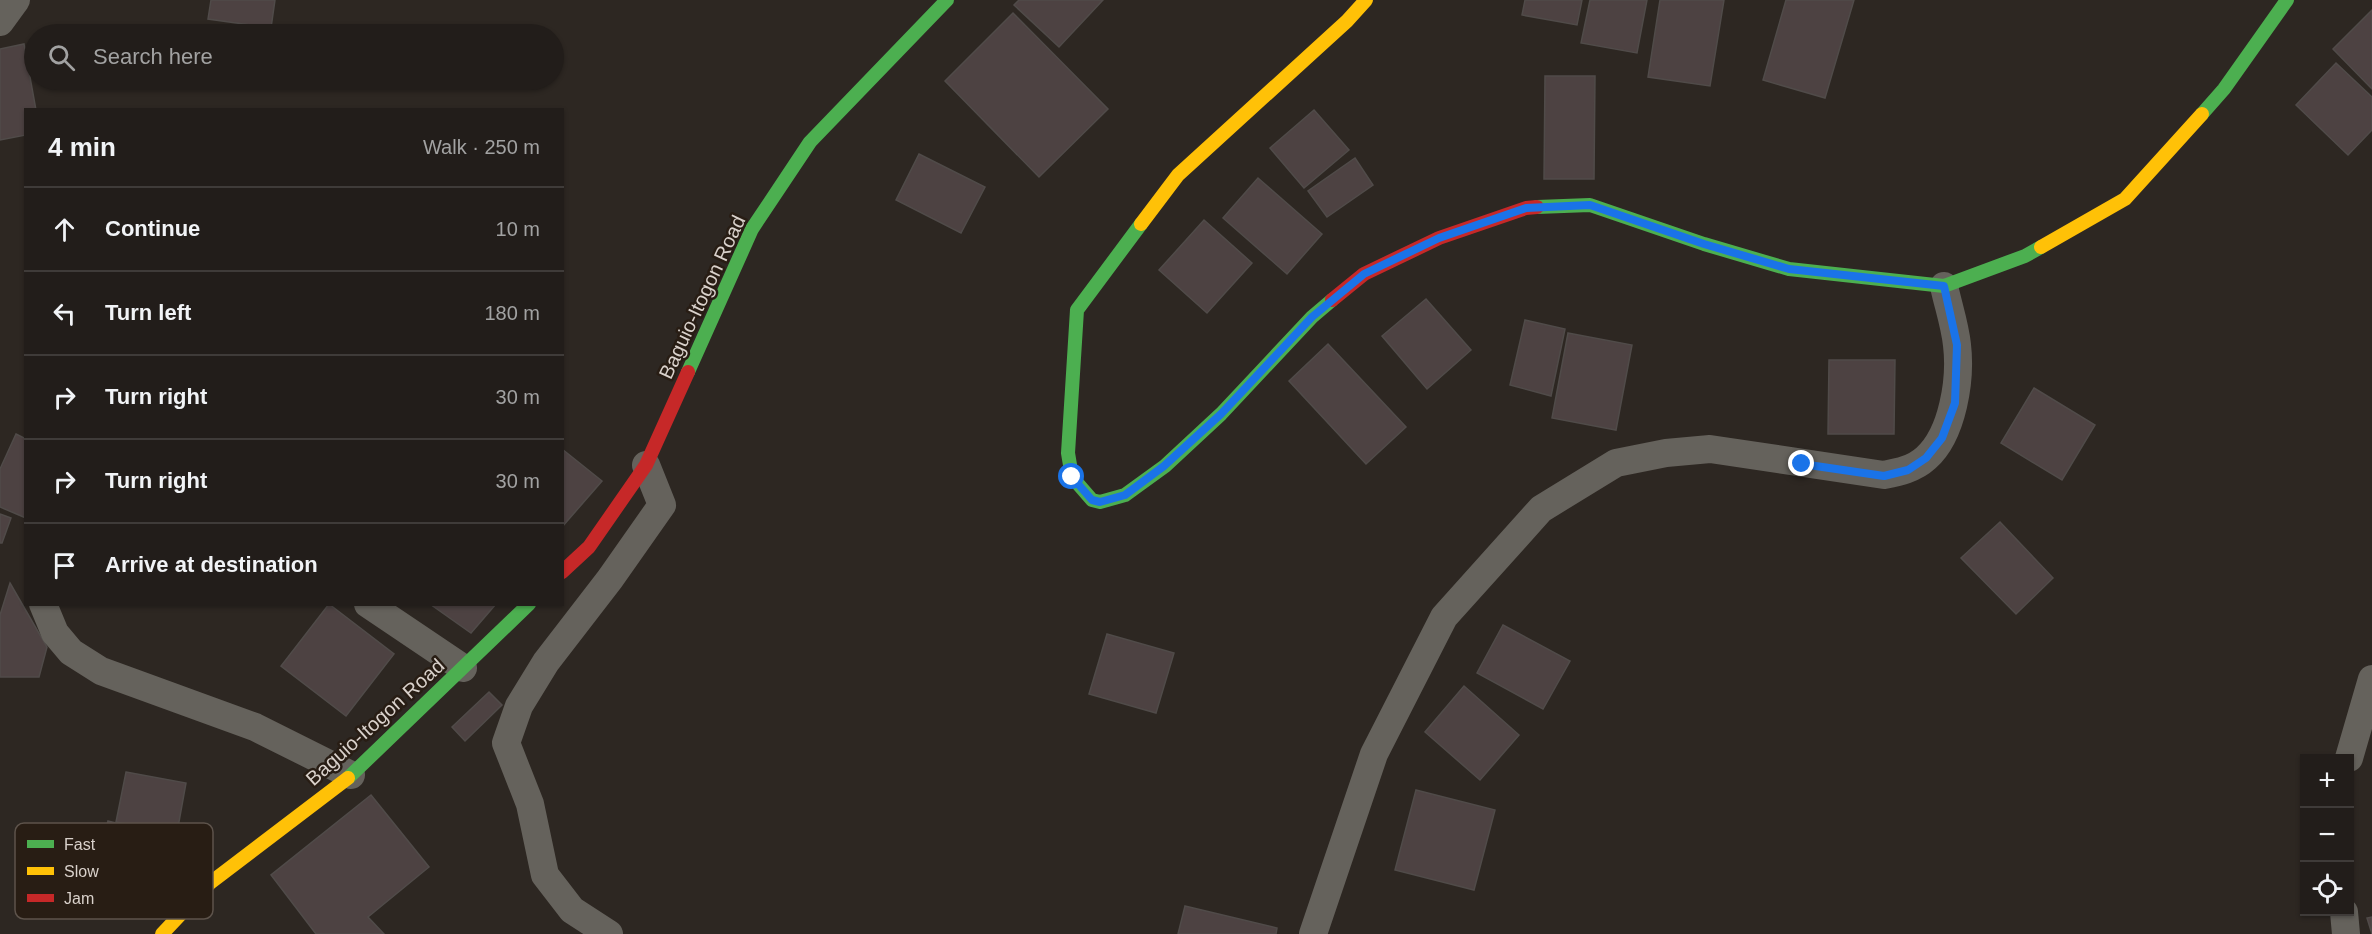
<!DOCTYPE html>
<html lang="en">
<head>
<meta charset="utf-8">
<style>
	body { margin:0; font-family:Helvetica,sans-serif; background:#2a2623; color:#f1f3f6 }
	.controls { position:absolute; right:18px; bottom:18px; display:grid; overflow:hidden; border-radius:0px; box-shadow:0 2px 4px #0004 }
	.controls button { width:54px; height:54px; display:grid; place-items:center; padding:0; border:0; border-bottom:2px solid #3f3b39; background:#221d1a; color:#f1f3f6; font:30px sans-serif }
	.stop { position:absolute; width:18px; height:18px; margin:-14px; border:4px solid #1a73e8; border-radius:50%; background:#fff }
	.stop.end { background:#1a73e8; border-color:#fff; box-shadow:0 2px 6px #0008 }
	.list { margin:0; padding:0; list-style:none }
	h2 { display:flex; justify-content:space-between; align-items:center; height:78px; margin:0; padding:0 24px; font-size:26px }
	h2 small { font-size:20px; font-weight:400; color:#a2a2a2 }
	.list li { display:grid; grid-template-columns:39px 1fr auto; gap:18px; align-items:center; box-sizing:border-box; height:84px; padding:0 24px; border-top:2px solid #3f3b39 }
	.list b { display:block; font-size:22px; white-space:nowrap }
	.list em { font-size:20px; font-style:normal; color:#a2a2a2 }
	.icon { flex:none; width:33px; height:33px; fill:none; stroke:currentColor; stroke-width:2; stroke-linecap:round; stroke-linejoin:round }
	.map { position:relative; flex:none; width:2372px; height:934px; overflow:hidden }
	.search { position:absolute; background:#221d1a; box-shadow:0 2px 4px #0004; left:24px; top:24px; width:540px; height:66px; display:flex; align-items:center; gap:15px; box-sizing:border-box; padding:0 21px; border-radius:33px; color:#a2a2a2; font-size:22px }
	.panel { position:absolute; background:#221d1a; box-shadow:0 2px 4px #0004; left:24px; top:108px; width:540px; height:498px; border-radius:0px }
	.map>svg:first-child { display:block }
	.building { fill:#4d4242; stroke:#504b49; stroke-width:1.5 }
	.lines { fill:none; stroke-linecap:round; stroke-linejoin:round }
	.street { stroke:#65625c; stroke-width:28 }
	.fast { stroke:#4caf50; stroke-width:14 }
	.slow { stroke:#ffc107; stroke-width:14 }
	.jam { stroke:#c62828; stroke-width:14 }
	.route { stroke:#1a73e8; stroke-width:8 }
	.labels { text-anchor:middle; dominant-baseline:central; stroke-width:5; stroke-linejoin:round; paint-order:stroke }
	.street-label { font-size:20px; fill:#d9d1cb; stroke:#281d14 }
	.key { fill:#281d14; stroke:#5d534b; stroke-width:1.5 }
	.key-label { font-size:16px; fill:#d9d1cb }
</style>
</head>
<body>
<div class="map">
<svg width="2372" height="934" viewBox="0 0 2372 934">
	<rect width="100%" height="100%" fill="#2d2722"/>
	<g class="building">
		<path d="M211 0H275L271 28 208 19Z"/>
		<path d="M1019 0H1103L1059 47 1014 5Z"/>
		<path d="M1525 0H1582L1577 25 1522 15Z"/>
		<path d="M1590 0H1647L1637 53 1581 43Z"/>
		<path d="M1660 0H1724L1710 86 1648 77Z"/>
		<path d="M1786 0H1854L1825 98 1763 80Z"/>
		<path d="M2372 10V89L2333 49Z"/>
		<path d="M1013 13 1108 109 1039 177 945 81Z"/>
		<path d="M24 44 36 110H26V135L0 140V49Z"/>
		<path d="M2336 63 2372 97V130L2348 155 2296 105Z"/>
		<path d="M1545 76H1595L1594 179H1544Z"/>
		<path d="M1314 110 1349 150 1304 188 1270 148Z"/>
		<path d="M919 154 985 187 961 233 896 200Z"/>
		<path d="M1355 158 1373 185 1327 217 1308 191Z"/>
		<path d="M1258 178 1322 234 1287 274 1223 218Z"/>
		<path d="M1204 220 1252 263 1207 313 1159 270Z"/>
		<path d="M1426 299 1471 350 1427 389 1382 336Z"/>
		<path d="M1525 320 1565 329 1551 396 1510 385Z"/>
		<path d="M1568 333 1632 345 1616 430 1552 418Z"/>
		<path d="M1328 344 1406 427 1366 464 1289 381Z"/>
		<path d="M1829 360H1895L1894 434H1828Z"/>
		<path d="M2034 388 2095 425 2062 480 2001 443Z"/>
		<path d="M16 434 26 439V518L0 507V469Z"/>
		<path d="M562 449 602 481 562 527Z"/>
		<path d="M0 514 11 518 2 543H0Z"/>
		<path d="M2000 522 2053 578 2016 614 1961 558Z"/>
		<path d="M10 583 47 647 39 677H0V615Z"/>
		<path d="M329 604 394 654 346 716 281 666Z"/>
		<path d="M430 604H496L471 633Z"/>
		<path d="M1503 625 1570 661 1543 709 1477 673Z"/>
		<path d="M1107 634 1174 653 1156 713 1089 694Z"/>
		<path d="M1464 686 1519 735 1480 780 1425 732Z"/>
		<path d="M489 692 502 705 465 741 452 727Z"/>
		<path d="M126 772 186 783 177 833 116 822Z"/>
		<path d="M1416 790 1495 810 1474 890 1395 870Z"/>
		<path d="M371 795 429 867 368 917 384 934H316L271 875Z"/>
		<path d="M108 821 175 838 158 902 91 885Z"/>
		<path d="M1185 906 1277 928 1276 934H1178Z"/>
		<path d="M2372 917V934L2367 918Z"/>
	</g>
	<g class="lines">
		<g class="street">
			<path d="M0 22 16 0"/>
			<path d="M43 604 55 633 71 652 101 671 255 727 351 775"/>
			<path d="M368 604 463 668"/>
			<path d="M2349 758 2372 679"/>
			<path d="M2344 912 2346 934"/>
			<path d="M609 934 572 910 545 875 530 804 506 743 519 706 546 662 610 579 662 505 646 465"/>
			<path d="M1313 934 1374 754 1444 617 1541 509 1616 463 1666 453 1710 449 1884 475C1899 472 1914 469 1926 458 1953 434 1961 379 1957 345 1955 325 1948 305 1944 286"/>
		</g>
		<g class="fast">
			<path d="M2202 114 2224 89 2287 0"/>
			<path d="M1537 207 1590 205 1704 244 1789 269 1944 286 2025 256 2041 247"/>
			<path d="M1141 224 1077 310 1068 453 1072 477 1092 500 1100 502 1125 495 1165 466 1221 414 1312 317 1332 300"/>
			<path d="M688 372 752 229 810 142 947 0"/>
			<path d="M348 778 529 604"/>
		</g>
		<g class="slow">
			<path d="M1141 224 1178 175 1347 21 1366 0"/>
			<path d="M2041 247 2125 199 2202 114"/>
			<path d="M162 934 210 883 348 778"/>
		</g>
		<g class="jam">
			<path d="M1332 300 1364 274 1439 238 1526 208 1537 207"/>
			<path d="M562 572 589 547 646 465 688 372"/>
		</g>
	</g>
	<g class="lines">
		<path class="route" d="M1072 477 1092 500 1100 502 1125 495 1164 466 1221 414 1312 317 1364 274 1439 238 1526 208 1590 205 1704 244 1789 269 1944 286 1957 345 1955 403 1942 438 1926 458 1908 470 1884 476 1802 464"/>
	</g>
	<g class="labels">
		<g class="street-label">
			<text transform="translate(702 297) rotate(-65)">Baguio-Itogon Road</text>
			<text transform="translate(375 722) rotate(-42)">Baguio-Itogon Road</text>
		</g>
	</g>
	<rect x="15" y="823" width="198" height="96" rx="9" class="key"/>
	<rect x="27" y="840" width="27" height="8" fill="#4caf50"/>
	<rect x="27" y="867" width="27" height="8" fill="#ffc107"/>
	<rect x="27" y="894" width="27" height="8" fill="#c62828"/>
	<g class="key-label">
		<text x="64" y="850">Fast</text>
		<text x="64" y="877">Slow</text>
		<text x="64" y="904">Jam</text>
	</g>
</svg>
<div class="controls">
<button>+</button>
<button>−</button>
<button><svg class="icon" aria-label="locate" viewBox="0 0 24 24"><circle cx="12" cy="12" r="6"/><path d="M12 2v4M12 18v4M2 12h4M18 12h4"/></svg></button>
</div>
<div class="stop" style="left:1072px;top:477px"></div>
<div class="stop end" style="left:1802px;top:464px"></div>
<div class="search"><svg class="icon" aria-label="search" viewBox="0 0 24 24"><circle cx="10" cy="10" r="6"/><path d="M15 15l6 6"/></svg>Search here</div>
<section class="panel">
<h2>4 min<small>Walk · 250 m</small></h2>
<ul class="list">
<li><svg class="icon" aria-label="ahead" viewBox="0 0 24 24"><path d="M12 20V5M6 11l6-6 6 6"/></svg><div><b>Continue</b></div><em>10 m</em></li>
<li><svg class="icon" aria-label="left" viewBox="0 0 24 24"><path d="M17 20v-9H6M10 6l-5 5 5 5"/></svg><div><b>Turn left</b></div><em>180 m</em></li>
<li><svg class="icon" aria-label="right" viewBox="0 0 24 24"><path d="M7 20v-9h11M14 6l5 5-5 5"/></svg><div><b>Turn right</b></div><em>30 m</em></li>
<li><svg class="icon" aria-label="right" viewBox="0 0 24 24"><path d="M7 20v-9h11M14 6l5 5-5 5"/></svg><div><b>Turn right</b></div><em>30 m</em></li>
<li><svg class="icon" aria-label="arrive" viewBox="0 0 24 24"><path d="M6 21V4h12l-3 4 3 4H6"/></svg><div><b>Arrive at destination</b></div></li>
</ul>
</section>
</div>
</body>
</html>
